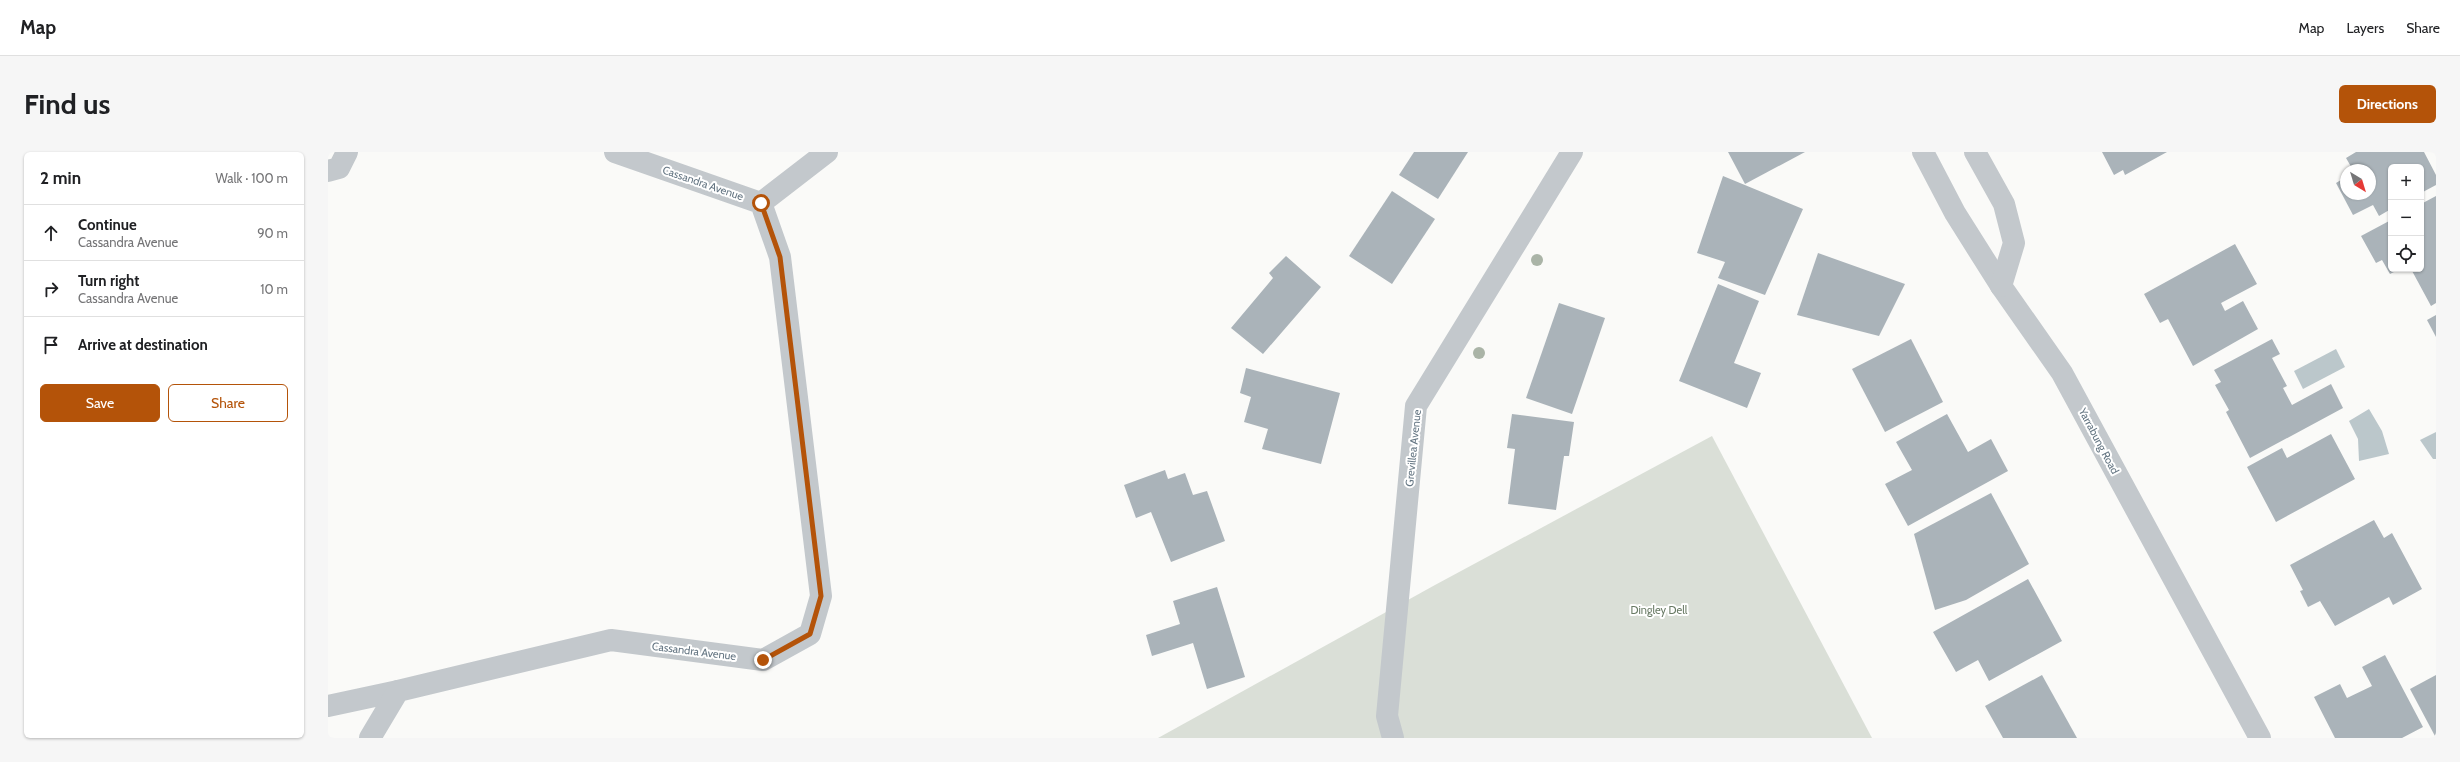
<!DOCTYPE html>
<html lang="en">
<head>
<meta charset="utf-8">
<style>
	body { margin:0; font-family:Cabin,sans-serif; background:#f6f6f6; color:#202124 }
	.controls { position:absolute; right:12px; top:12px; display:grid; overflow:hidden; border-radius:6px; box-shadow:0 1px 3px #0004 }
	.controls button { width:36px; height:36px; display:grid; place-items:center; padding:0; border:0; border-bottom:1px solid #e0e0e0; background:#fff; color:#202124; font:20px sans-serif }
	.compass { position:absolute; left:2012px; top:12px; width:36px; height:36px; border-radius:50%; background:#fff; box-shadow:0 1px 3px #0004; rotate:142deg }
	.stop { position:absolute; width:12px; height:12px; margin:-9px; border:3px solid #b45309; border-radius:50%; background:#fff }
	.stop.end { background:#b45309; border-color:#fff; box-shadow:0 1px 4px #0008 }
	.list { margin:0; padding:0; list-style:none }
	h2 { display:flex; justify-content:space-between; align-items:center; height:52px; margin:0; padding:0 16px; font-size:17px }
	h2 small { font-size:13px; font-weight:400; color:#757577 }
	.list li { display:grid; grid-template-columns:26px 1fr auto; gap:12px; align-items:center; box-sizing:border-box; height:56px; padding:0 16px; border-top:1px solid #e0e0e0 }
	.list b { display:block; font-size:15px; white-space:nowrap }
	.list p { margin:0; font-size:13px; white-space:nowrap; color:#757577 }
	.list em { font-size:13px; font-style:normal; color:#757577 }
	.actions { display:flex; gap:8px; padding:12px 16px }
	.actions a { flex:1; padding:9px 0; border:1px solid #b45309; border-radius:6px; text-align:center; font-size:14px; color:#b45309 }
	.actions .main { background:#b45309; color:#fff }
	.icon { flex:none; width:22px; height:22px; fill:none; stroke:currentColor; stroke-width:2; stroke-linecap:round; stroke-linejoin:round }
	.map { position:relative; flex:none; width:2108px; height:586px; overflow:hidden; border-radius:6px }
	header { display:flex; align-items:center; gap:24px; box-sizing:border-box; height:56px; padding:0 20px; background:#fff; border-bottom:1px solid #e0e0e0 }
	header strong { font-size:19px }
	nav { display:flex; gap:22px; margin-inline-start:auto; font-size:14px }
	.intro { display:flex; align-items:center; justify-content:space-between; box-sizing:border-box; height:96px; padding:0 24px }
	h1 { margin:0; font-size:28px }
	.button { padding:10px 18px; border-radius:6px; background:#b45309; color:#fff; font-size:14px; font-weight:700 }
	main { display:flex; gap:24px; padding:0 24px }
	aside { flex:1; background:#fff; border-radius:6px; box-shadow:0 1px 3px #0004 }
	.map>svg:first-child { display:block }
	.green { fill:#dadfd7 }
	.water { fill:#bbc7cb }
	.building { fill:#aab3b9 }
	.lines { fill:none; stroke-linecap:round; stroke-linejoin:round }
	.minor { stroke:#c3c8cc; stroke-width:22 }
	.tree { fill:#aab4a7 }
	.route { stroke:#b45309; stroke-width:5 }
	.labels { text-anchor:middle; dominant-baseline:central; stroke-width:4; stroke-linejoin:round; paint-order:stroke }
	.street-label { font-size:11px; fill:#657683; stroke:#fff }
	.park-label { font-size:11px; fill:#687a64; stroke:#fff }
</style>
</head>
<body>
<header>
<strong>Map</strong>
<nav><a>Map</a><a>Layers</a><a>Share</a></nav>
</header>
<div class="intro"><h1>Find us</h1><a class="button">Directions</a></div>
<main>
<aside>
<h2>2 min<small>Walk · 100 m</small></h2>
<ul class="list">
<li><svg class="icon" aria-label="ahead" viewBox="0 0 24 24"><path d="M12 20V5M6 11l6-6 6 6"/></svg><div><b>Continue</b><p>Cassandra Avenue</p></div><em>90 m</em></li>
<li><svg class="icon" aria-label="right" viewBox="0 0 24 24"><path d="M7 20v-9h11M14 6l5 5-5 5"/></svg><div><b>Turn right</b><p>Cassandra Avenue</p></div><em>10 m</em></li>
<li><svg class="icon" aria-label="arrive" viewBox="0 0 24 24"><path d="M6 21V4h12l-3 4 3 4H6"/></svg><div><b>Arrive at destination</b></div></li>
</ul>
<div class="actions"><a class="main">Save</a><a>Share</a></div>
</aside>
<div class="map">
<svg width="2108" height="586" viewBox="0 0 2108 586">
	<rect width="100%" height="100%" fill="#fafaf8"/>
	<path class="green" d="M1384 284 1544 586H830L1107 433Z"/>
	<g class="water">
		<path d="M2008 197 2017 215 1975 237 1966 219Z"/>
		<path d="M2041 257 2054 279 2061 302 2031 309 2030 287 2021 269Z"/>
		<path d="M2108 280V307H2105L2092 288Z"/>
	</g>
	<g class="building">
		<path d="M1086 0H1140L1110 47 1071 23Z"/>
		<path d="M1400 0H1477L1417 32Z"/>
		<path d="M1774 0H1839L1797 23 1795 18 1786 23Z"/>
		<path d="M2028 0H2096L2108 23V33L2093 41V15H2063V57L2051 64 2045 53 2025 63 2008 31 2018 25V42H2042V18H2025L2018 6Z"/>
		<path d="M1395 24 1475 57 1437 143 1390 126 1397 110 1369 101Z"/>
		<path d="M1064 39 1107 67 1064 132 1021 104Z"/>
		<path d="M2108 44V151L2103 154 2083 117H2093V52Z"/>
		<path d="M2063 68V117H2072L2062 122 2054 108 2048 111 2033 84Z"/>
		<path d="M1907 92 1929 132 1893 151 1897 159 1915 149 1930 177 1865 214 1840 167 1832 171 1816 142Z"/>
		<path d="M1490 101 1577 132 1551 184 1469 163Z"/>
		<path d="M958 104 993 135 935 202 903 176 945 126 941 121Z"/>
		<path d="M1390 132 1431 149 1406 211 1433 221 1419 256 1351 229Z"/>
		<path d="M1231 151 1277 166 1244 262 1198 246Z"/>
		<path d="M2108 163V185L2099 168Z"/>
		<path d="M1583 187 1615 250 1557 280 1524 217Z"/>
		<path d="M1944 187 1952 202 1944 206 1959 234 1955 236 1964 253 2003 232 2015 256 1922 306 1898 260 1901 258 1887 233 1893 230 1886 218Z"/>
		<path d="M918 216 1012 241 993 312 934 297 940 277 916 270 923 245 912 241Z"/>
		<path d="M1184 262 1246 270 1241 304H1236L1228 358 1180 352 1187 297 1179 296Z"/>
		<path d="M1619 262 1640 300 1663 287 1680 319 1580 374 1557 332 1584 318 1568 290Z"/>
		<path d="M2003 282 2027 327 1948 370 1919 315 1954 296 1959 306Z"/>
		<path d="M837 318 840 327 857 321 865 343 879 339 897 389 843 410 823 360 808 366 796 333Z"/>
		<path d="M1663 341 1701 412 1638 448 1607 458 1586 382Z"/>
		<path d="M2046 368 2056 386 2064 381 2094 437 2065 453 2061 445 2007 474 1992 449 1980 455 1972 439 1975 438 1962 413Z"/>
		<path d="M1700 427 1734 489 1661 529 1650 508 1628 520 1605 480Z"/>
		<path d="M889 435 917 525 879 537 865 491 824 504 818 483 852 472 845 449Z"/>
		<path d="M2057 503 2095 575 2074 586H2007L1986 545 2012 532 2019 546 2044 534 2034 515Z"/>
		<path d="M1714 523 1749 586H1675L1657 554Z"/>
		<path d="M2108 523V586L2082 537Z"/>
	</g>
	<g class="lines">
		<g class="minor">
			<path d="M1595 0 1627 61 1673 134 1734 221 1932 586"/>
			<path d="M1647 0 1676 52 1686 91 1673 134"/>
			<path d="M0 19 11 16 19 0"/>
			<path d="M433 51 499 0"/>
			<path d="M0 554 70 539"/>
			<path d="M42 586 70 539 283 488 435 508 482 482 493 444 452 105 433 51 287 0"/>
			<path d="M1065 586 1059 564 1088 254 1244 0"/>
		</g>
	</g>
	<g class="tree">
		<circle cx="1209" cy="108" r="6"/>
		<circle cx="1151" cy="201" r="6"/>
	</g>
	<g class="lines">
		<path class="route" d="M433 51 452 105 493 444 482 482 435 508"/>
	</g>
	<g class="labels">
		<g class="street-label">
			<text transform="translate(375 31) rotate(19)">Cassandra Avenue</text>
			<text transform="translate(1771 289) rotate(62)">Yarrabung Road</text>
			<text transform="translate(1085 296) rotate(-84)">Grevillea Avenue</text>
			<text transform="translate(366 499) rotate(7)">Cassandra Avenue</text>
		</g>
		<g class="park-label">
			<text x="1331" y="458">Dingley Dell</text>
		</g>
	</g>
</svg>
<div class="controls">
<button>+</button>
<button>−</button>
<button><svg class="icon" aria-label="locate" viewBox="0 0 24 24"><circle cx="12" cy="12" r="6"/><path d="M12 2v4M12 18v4M2 12h4M18 12h4"/></svg></button>
</div>
<svg class="compass" viewBox="-18 -18 36 36"><path d="M0-13l5 13h-10z" fill="#e53935"/><path d="M0 13l5-13h-10z" fill="#757577"/></svg>
<div class="stop" style="left:433px;top:51px"></div>
<div class="stop end" style="left:435px;top:508px"></div>
</div>
</main>
</body>
</html>
